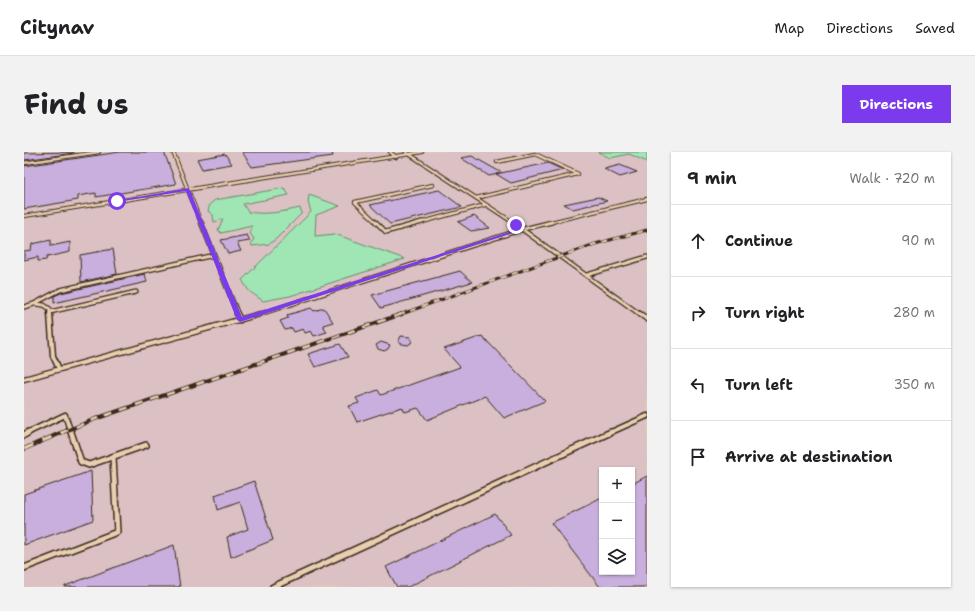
<!DOCTYPE html>
<html lang="en">
<head>
<meta charset="utf-8">
<style>
	body { margin:0; font-family:"Shantell Sans",sans-serif; background:#f2f2f2; color:#202124 }
	.controls { position:absolute; right:12px; bottom:12px; display:grid; overflow:hidden; border-radius:0px; box-shadow:0 1px 3px #0004 }
	.controls button { width:36px; height:36px; display:grid; place-items:center; padding:0; border:0; border-bottom:1px solid #e0e0e0; background:#fff; color:#202124; font:20px sans-serif }
	.stop { position:absolute; width:12px; height:12px; margin:-9px; border:3px solid #7c3aed; border-radius:50%; background:#fff }
	.stop.end { background:#7c3aed; border-color:#fff; box-shadow:0 1px 4px #0008 }
	.list { margin:0; padding:0; list-style:none }
	h2 { display:flex; justify-content:space-between; align-items:center; height:52px; margin:0; padding:0 16px; font-size:17px }
	h2 small { font-size:13px; font-weight:400; color:#757577 }
	.list li { display:grid; grid-template-columns:26px 1fr auto; gap:12px; align-items:center; box-sizing:border-box; height:72px; padding:0 16px; border-top:1px solid #e0e0e0 }
	.list b { display:block; font-size:15px; white-space:nowrap }
	.list em { font-size:13px; font-style:normal; color:#757577 }
	.icon { flex:none; width:22px; height:22px; fill:none; stroke:currentColor; stroke-width:2; stroke-linecap:round; stroke-linejoin:round }
	.map { position:relative; flex:none; width:623px; height:435px; overflow:hidden; border-radius:0px }
	header { display:flex; align-items:center; gap:24px; box-sizing:border-box; height:56px; padding:0 20px; background:#fff; border-bottom:1px solid #e0e0e0 }
	header strong { font-size:19px }
	nav { display:flex; gap:22px; margin-inline-start:auto; font-size:14px }
	.intro { display:flex; align-items:center; justify-content:space-between; box-sizing:border-box; height:96px; padding:0 24px }
	h1 { margin:0; font-size:28px }
	.button { padding:10px 18px; border-radius:0px; background:#7c3aed; color:#fff; font-size:14px; font-weight:700 }
	main { display:flex; gap:24px; padding:0 24px }
	aside { flex:1; background:#fff; border-radius:0px; box-shadow:0 1px 3px #0004 }
	.map>svg:first-child { display:block }
	.built { fill:#dbc1c4; fill-rule:evenodd }
	.green { fill:#9fe6b4; stroke:#6d8869 }
	.building { fill:#c9afdd; stroke:#3b2a1e }
	.lines { fill:none; stroke-linecap:round; stroke-linejoin:round }
	.lane-far3-casing { stroke:#3b2a1e; stroke-width:4.5 }
	.lane-far2-casing { stroke:#3b2a1e; stroke-width:5.5 }
	.lane-far1-casing { stroke:#3b2a1e; stroke-width:7 }
	.lane-casing { stroke:#3b2a1e; stroke-width:8 }
	.lane-far3 { stroke:#e9cfb1; stroke-width:2.5 }
	.lane-far2 { stroke:#e9cfb1; stroke-width:3 }
	.lane-far1 { stroke:#e9cfb1; stroke-width:4 }
	.lane { stroke:#e9cfb1; stroke-width:5 }
	.rail-far2-casing { stroke:#3b2a1e; stroke-width:3 }
	.rail-far1-casing { stroke:#3b2a1e; stroke-width:4 }
	.rail-casing { stroke:#3b2a1e; stroke-width:4.5 }
	.rail-far2 { stroke:#e9cfb1; stroke-width:2; stroke-dasharray:6; stroke-linecap:butt }
	.rail-far1 { stroke:#e9cfb1; stroke-width:2.5; stroke-dasharray:8; stroke-linecap:butt }
	.rail { stroke:#e9cfb1; stroke-width:3; stroke-dasharray:10; stroke-linecap:butt }
	.route { fill:#7c3aed }
</style>
</head>
<body>
<header>
<strong>Citynav</strong>
<nav><a>Map</a><a>Directions</a><a>Saved</a></nav>
</header>
<div class="intro"><h1>Find us</h1><a class="button">Directions</a></div>
<main>
<div class="map">
<svg width="623" height="435" viewBox="0 0 623 435">
	<rect width="100%" height="100%" fill="#e3c9ba"/>
	<filter id="ink" filterUnits="userSpaceOnUse"><feTurbulence type="fractalNoise" baseFrequency=".025" numOctaves="2"/><feDisplacementMap in="SourceGraphic" scale="8" xChannelSelector="R" yChannelSelector="G"/><feConvolveMatrix kernelMatrix="1 2 1 2 8 2 1 2 1" color-interpolation-filters="sRGB"/></filter>
	<g filter="url(#ink)">
		<path class="built" d="M0 0H623V435H0ZM578 318H608V420H578Z"/>
		<g class="green">
			<path d="M574 0H623V10L605 2 586 6Z"/>
			<path d="M260 36 265 43 219 52 224 60C242 63 258 60 276 56L278 61 252 87 245 92 228 94 227 91 230 87 226 81 228 74 197 81 194 78 199 67 190 70 189 63 184 59 186 52 191 48Z"/>
			<path d="M285 43 316 54 292 63 291 84 311 82 381 107 266 144 239 149 225 139 218 128 287 60 284 50Z"/>
		</g>
		<g class="building">
			<path d="M50 0V1L0 8V1Z"/>
			<path d="M96 0H140L152 32 72 45V41L54 44V48L0 57V14Z"/>
			<path d="M218 0H308L309 4 228 15Z"/>
			<path d="M201 2 208 12 178 17 173 7Z"/>
			<path d="M448 4 478 21 465 24 437 6Z"/>
			<path d="M524 11 539 18 487 31 472 22Z"/>
			<path d="M596 13 613 20 596 25 580 17Z"/>
			<path d="M415 38 438 55 366 72 346 53Z"/>
			<path d="M574 45 583 49 549 57 540 52Z"/>
			<path d="M450 64 466 76 447 79 434 70Z"/>
			<path d="M223 83 226 89 213 91 217 99 204 102 197 88Z"/>
			<path d="M27 88V94L46 90V100L23 105 22 108 14 109V105L0 108V99L7 98 8 92Z"/>
			<path d="M89 97 93 122 57 130 56 103Z"/>
			<path d="M436 119 448 130 357 156 348 143Z"/>
			<path d="M121 122 123 130 30 151V144L37 141Z"/>
			<path d="M287 156 290 159 300 156 309 170 299 173 303 180 290 184 287 179 281 181 279 177 270 180 268 176 261 178 256 169 264 166 263 163Z"/>
			<path d="M377 184 386 185 388 188 387 191 384 193 378 192 374 190Z"/>
			<path d="M458 184 521 249 480 266 461 244 403 268 394 256 381 260 378 255 333 270 325 254 335 251 332 246 354 238 357 243 436 215 420 197Z"/>
			<path d="M357 190 366 193 364 197 360 199 354 197 352 193Z"/>
			<path d="M316 192 324 205 291 215 284 202Z"/>
			<path d="M67 319 69 368 0 393V342Z"/>
			<path d="M623 324V435H576L527 371 578 346V420H608V332Z"/>
			<path d="M230 329 249 388 207 405 203 385 224 377 216 350 194 358 191 343Z"/>
			<path d="M471 362 487 383 384 435H373L362 415Z"/>
			<path d="M150 393 156 435H41V434Z"/>
		</g>
		<g class="lines">
			<defs>
				<g id="lane-far3">
					<path d="M149 0 177 71"/>
					<path d="M366 0 372 5"/>
					<path d="M382 0 490 71"/>
					<path d="M0 11 75 0"/>
					<path d="M452 46 554 22 511 2 473 10"/>
					<path d="M0 64 398 0"/>
					<path d="M353 71 331 50 409 33"/>
					<path d="M395 71 461 53"/>
					<path d="M523 71 623 47"/>
				</g>
				<g id="lane-far2">
					<path d="M177 70 214 163"/>
					<path d="M352 70 362 80 398 70"/>
					<path d="M488 70 617 163"/>
					<path d="M563 123 623 105"/>
					<path d="M11 152 20 153 26 157V163"/>
					<path d="M0 155 10 152 36 138 190 103"/>
					<path d="M26 160 112 140"/>
					<path d="M233 163 499 77 528 70"/>
				</g>
				<g id="lane-far1">
					<path d="M26 162 29 204 35 217"/>
					<path d="M213 162 216 168"/>
					<path d="M616 162 623 167"/>
					<path d="M0 227 236 162"/>
					<path d="M3 281 41 263 47 281"/>
					<path d="M585 281 623 264"/>
				</g>
				<g id="lane">
					<path d="M47 280 57 310 65 313 122 293"/>
					<path d="M0 283 5 280"/>
					<path d="M0 416 93 380 89 305"/>
					<path d="M249 435 587 280"/>
				</g>
			</defs>
			<use href="#lane-far3" class="lane-far3-casing"/>
			<use href="#lane-far2" class="lane-far2-casing"/>
			<use href="#lane-far1" class="lane-far1-casing"/>
			<use href="#lane" class="lane-casing"/>
			<use href="#lane-far3" class="lane-far3"/>
			<use href="#lane-far2" class="lane-far2"/>
			<use href="#lane-far1" class="lane-far1"/>
			<use href="#lane" class="lane"/>
			<defs>
				<path id="rail-far2" d="M375 163 571 92 623 78"/>
				<path id="rail-far1" d="M37 281 71 267 378 162"/>
				<path id="rail" d="M0 297 39 280"/>
			</defs>
			<use href="#rail-far2" class="rail-far2-casing"/>
			<use href="#rail-far1" class="rail-far1-casing"/>
			<use href="#rail" class="rail-casing"/>
			<use href="#rail-far2" class="rail-far2"/>
			<use href="#rail-far1" class="rail-far1"/>
			<use href="#rail" class="rail"/>
		</g>
	</g>
	<path class="route" d="M165 36 218 165 495 77 491 72 501 77 216 170 213 168 162 39 93 50 91 49Z"/>
</svg>
<div class="controls">
<button>+</button>
<button>−</button>
<button><svg class="icon" aria-label="layers" viewBox="0 0 24 24"><path d="M12 4l9 5-9 5-9-5zM3 14l9 5 9-5"/></svg></button>
</div>
<div class="stop" style="left:93px;top:49px"></div>
<div class="stop end" style="left:492px;top:73px"></div>
</div>
<aside>
<h2>9 min<small>Walk · 720 m</small></h2>
<ul class="list">
<li><svg class="icon" aria-label="ahead" viewBox="0 0 24 24"><path d="M12 20V5M6 11l6-6 6 6"/></svg><div><b>Continue</b></div><em>90 m</em></li>
<li><svg class="icon" aria-label="right" viewBox="0 0 24 24"><path d="M7 20v-9h11M14 6l5 5-5 5"/></svg><div><b>Turn right</b></div><em>280 m</em></li>
<li><svg class="icon" aria-label="left" viewBox="0 0 24 24"><path d="M17 20v-9H6M10 6l-5 5 5 5"/></svg><div><b>Turn left</b></div><em>350 m</em></li>
<li><svg class="icon" aria-label="arrive" viewBox="0 0 24 24"><path d="M6 21V4h12l-3 4 3 4H6"/></svg><div><b>Arrive at destination</b></div></li>
</ul>
</aside>
</main>
</body>
</html>
